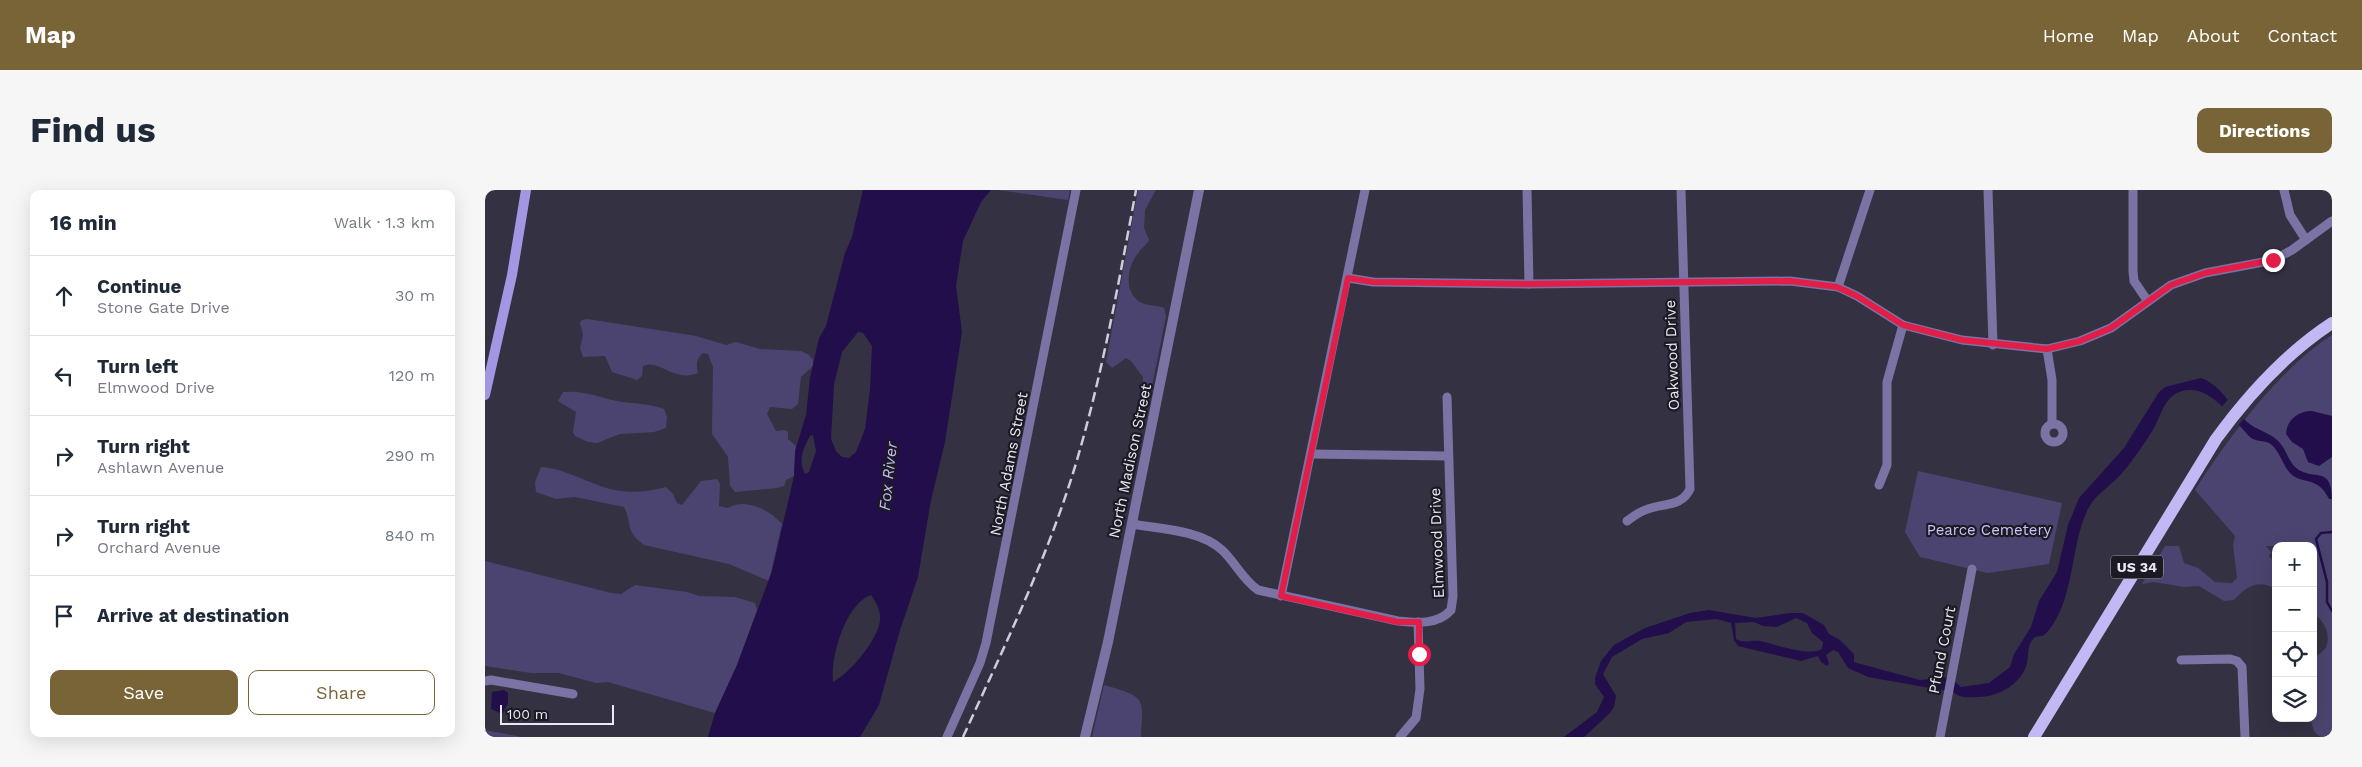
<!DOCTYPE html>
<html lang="en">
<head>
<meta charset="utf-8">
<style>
	body { margin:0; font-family:"Work Sans",sans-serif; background:#f6f6f7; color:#1f2937 }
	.controls { position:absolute; right:15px; bottom:15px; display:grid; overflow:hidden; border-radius:10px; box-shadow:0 5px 20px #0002 }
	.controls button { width:45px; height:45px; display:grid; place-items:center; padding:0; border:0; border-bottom:1px solid #e0e1e3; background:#fff; color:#1f2937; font:25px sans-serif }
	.scale { position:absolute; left:15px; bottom:12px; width:114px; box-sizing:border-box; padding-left:5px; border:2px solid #eae8f4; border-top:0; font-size:14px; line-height:18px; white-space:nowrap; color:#eae8f4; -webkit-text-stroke:4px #1b1a23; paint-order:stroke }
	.stop { position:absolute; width:15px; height:15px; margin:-11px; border:4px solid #e11d48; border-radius:50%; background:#fff }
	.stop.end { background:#e11d48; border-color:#fff; box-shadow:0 1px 5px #0008 }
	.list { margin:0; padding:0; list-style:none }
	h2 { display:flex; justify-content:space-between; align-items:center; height:65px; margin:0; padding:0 20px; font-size:21px }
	h2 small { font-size:16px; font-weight:400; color:#747a83 }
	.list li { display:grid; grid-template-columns:32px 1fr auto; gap:15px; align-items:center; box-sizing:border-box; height:80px; padding:0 20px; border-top:1px solid #e0e1e3 }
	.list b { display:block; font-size:19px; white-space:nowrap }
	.list p { margin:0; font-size:16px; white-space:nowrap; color:#747a83 }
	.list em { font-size:16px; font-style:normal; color:#747a83 }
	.actions { display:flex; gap:10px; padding:15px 20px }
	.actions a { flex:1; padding:11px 0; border:1px solid #796437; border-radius:10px; text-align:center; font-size:18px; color:#796437 }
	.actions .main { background:#796437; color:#fff }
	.icon { flex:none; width:28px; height:28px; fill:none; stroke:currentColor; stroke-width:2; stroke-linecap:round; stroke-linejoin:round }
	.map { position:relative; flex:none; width:1847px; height:547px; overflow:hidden; border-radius:10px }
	header { display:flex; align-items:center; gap:30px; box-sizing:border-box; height:70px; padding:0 25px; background:#796437; color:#fff }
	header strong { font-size:24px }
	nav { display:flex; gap:28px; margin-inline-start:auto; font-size:18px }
	.intro { display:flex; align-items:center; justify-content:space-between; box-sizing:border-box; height:120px; padding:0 30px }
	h1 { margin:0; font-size:35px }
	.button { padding:12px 22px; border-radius:10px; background:#796437; color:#fff; font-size:18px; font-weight:700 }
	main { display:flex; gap:30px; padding:0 30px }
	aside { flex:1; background:#fff; border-radius:10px; box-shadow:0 5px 20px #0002 }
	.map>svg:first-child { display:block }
	.green { fill:#4c4470 }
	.water { fill:#220e4b; fill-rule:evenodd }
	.pier { fill:#343143 }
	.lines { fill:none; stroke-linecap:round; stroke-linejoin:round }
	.stream { stroke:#220e4b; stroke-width:2.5 }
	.minor { stroke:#7b73a4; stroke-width:9 }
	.tertiary { stroke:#7b73a4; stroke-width:10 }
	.secondary { stroke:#a396e3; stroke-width:10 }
	.primary { stroke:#c1b8f4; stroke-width:12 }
	.rail { stroke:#cfcdda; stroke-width:2.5; stroke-dasharray:10 5; stroke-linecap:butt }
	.route { stroke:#e11d48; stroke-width:6 }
	.labels { text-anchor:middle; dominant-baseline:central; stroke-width:4.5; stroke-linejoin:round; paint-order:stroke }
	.shield { fill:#1b1a23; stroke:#acaab5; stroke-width:1 }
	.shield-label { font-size:14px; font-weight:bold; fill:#eae8f4 }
	.street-label { font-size:15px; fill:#eae8f4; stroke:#1b1a23 }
	.park-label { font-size:15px; fill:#cbc2fd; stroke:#1b1a23 }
	.water-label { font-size:16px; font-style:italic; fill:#c2baf3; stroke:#1b1a23 }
</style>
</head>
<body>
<header>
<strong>Map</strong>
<nav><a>Home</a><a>Map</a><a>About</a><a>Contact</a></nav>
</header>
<div class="intro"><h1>Find us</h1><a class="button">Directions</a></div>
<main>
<aside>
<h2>16 min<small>Walk · 1.3 km</small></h2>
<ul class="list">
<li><svg class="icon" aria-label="ahead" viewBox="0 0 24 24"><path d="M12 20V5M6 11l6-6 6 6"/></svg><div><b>Continue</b><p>Stone Gate Drive</p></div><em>30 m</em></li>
<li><svg class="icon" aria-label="left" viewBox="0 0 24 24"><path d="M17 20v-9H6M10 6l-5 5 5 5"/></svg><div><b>Turn left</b><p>Elmwood Drive</p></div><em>120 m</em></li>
<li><svg class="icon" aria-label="right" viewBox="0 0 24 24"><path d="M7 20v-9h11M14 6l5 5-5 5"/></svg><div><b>Turn right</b><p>Ashlawn Avenue</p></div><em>290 m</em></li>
<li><svg class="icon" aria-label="right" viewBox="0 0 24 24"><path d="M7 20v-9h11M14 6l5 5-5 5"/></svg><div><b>Turn right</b><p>Orchard Avenue</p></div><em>840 m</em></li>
<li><svg class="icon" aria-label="arrive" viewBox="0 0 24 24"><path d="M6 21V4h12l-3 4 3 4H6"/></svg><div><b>Arrive at destination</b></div></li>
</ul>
<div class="actions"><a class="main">Save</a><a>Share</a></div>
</aside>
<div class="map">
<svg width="1847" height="547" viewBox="0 0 1847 547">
	<rect width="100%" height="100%" fill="#343143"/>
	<g class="green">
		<path d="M513 0H585L583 10Z"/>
		<path d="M653 0H671L660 20 659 38 664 50C661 56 657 57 654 62 642 76 638 102 655 112 662 116 671 115 679 118L681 126 663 216 658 213V187L646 171 641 168 627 178 621 172Z"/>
		<path d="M102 129 211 146 241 155 251 152 275 159 316 161 324 165 328 170V176L316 187 313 214 307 219 285 217 282 224 291 241 299 240 303 242V249L311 256 309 286 301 290 299 296 292 298 250 302 245 296 243 267 227 244 228 177 223 164 218 163C211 169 211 175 213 183 189 193 174 168 158 176L157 186 152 190 127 182 120 166 98 167 95 158 98 145 95 133 97 130Z"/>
		<path d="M1847 145V547H1835L1829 541 1825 528H1828V470C1832 465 1836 463 1840 459 1847 447 1840 430 1828 424V356H1781L1786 362 1784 366 1791 375V399C1773 389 1762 396 1749 410L1739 411 1714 396 1699 397 1669 392 1657 394 1680 356H1694L1699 373 1713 378 1730 392 1747 393 1752 388 1748 355 1750 346 1710 300C1743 248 1795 178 1847 145Z"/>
		<path d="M78 202C98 200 113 207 132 211 148 214 163 213 179 219L182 227 181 238 169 242 135 244 112 253 103 252 90 246 88 242 91 222 73 211Z"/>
		<path d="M56 277C75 278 91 287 108 293 133 304 155 304 181 297L188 304 192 313 197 315 216 291 232 289 235 294 234 316 243 318C261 307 284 320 297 334L284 391 244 374 159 355C139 340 148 335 139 317L90 307 71 309 51 302 50 292Z"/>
		<path d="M1433 281 1577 313 1564 374 1503 383 1435 367 1420 342Z"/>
		<path d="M0 371 126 403 136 404 150 395 202 402 214 406 250 407 270 413 272 420 252 475 230 523 123 492 111 493 74 483H46L0 476Z"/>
		<path d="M619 495C660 507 659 506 656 547H607Z"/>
		<path d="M0 540 32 546 36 547H0Z"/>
	</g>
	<g class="water">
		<path d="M378 0H506L496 12 478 51 471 96 477 142 460 252 446 310 433 387 415 440 394 515 375 547H223L230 523 252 475 287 381 309 286 310 261 321 225 325 188 334 148 341 136 360 63 367 47ZM373 142 378 143 387 156 385 199 380 239 371 262 364 268 357 267 351 261 346 249 349 194 357 162ZM328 245 331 261 324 282 320 284C313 271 318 258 325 246ZM386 405C391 412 396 421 395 430 393 450 365 483 348 492 345 467 361 413 386 405Z"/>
		<path d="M1716 188C1740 197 1746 221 1766 235 1775 241 1788 244 1795 253 1801 260 1803 269 1809 276 1826 293 1847 273 1847 309H1844C1833 285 1815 295 1805 283 1798 276 1793 257 1784 253 1777 250 1768 252 1763 245 1748 229 1729 200 1705 200 1682 200 1678 220 1670 236 1667 242 1662 249 1658 255 1649 268 1639 283 1627 293 1617 302 1608 308 1602 321 1588 352 1589 388 1576 419 1573 426 1565 441 1559 445 1556 447 1552 445 1549 448 1542 454 1544 464 1542 473 1537 494 1513 507 1493 507 1483 507 1476 509 1468 502L1383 487 1363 478 1353 462 1348 460 1341 465 1344 473 1342 476 1336 472 1333 466 1316 471 1253 456 1249 450 1246 433 1231 429 1201 432 1184 443 1157 449 1127 467 1118 484 1131 506 1129 517 1124 524 1099 547H1079L1112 522 1119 507 1110 494V488L1116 471 1129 455 1160 438 1205 423 1224 420 1271 428 1305 423H1318L1339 435 1344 444 1355 450 1369 464V472L1372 473 1435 490 1464 487 1476 497 1504 493 1525 477 1529 464 1546 437 1554 411 1572 382 1583 335 1594 308 1639 258 1674 202 1680 197ZM1311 428 1322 433 1327 443 1338 452 1337 459C1323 467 1290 454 1275 451 1266 450 1259 454 1251 449L1250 433 1269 432 1278 436 1292 437Z"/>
		<path d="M1827 221 1847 226V267L1834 276 1823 272 1818 259 1807 252 1801 244C1802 229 1814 221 1827 221Z"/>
		<path d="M19 500 23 503V514L17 524 6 519 7 502Z"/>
	</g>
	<path class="pier" d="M1745 207 1761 226 1752 237 1735 219Z"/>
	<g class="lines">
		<path class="stream" d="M1847 342 1836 343 1831 349 1842 392V412L1847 421"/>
		<g class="minor">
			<path d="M1042 0 1044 94"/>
			<path d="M1503 0 1508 155"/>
			<path d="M1648 0V81L1649 91 1662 110"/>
			<path d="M1799 0 1805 25 1821 50"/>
			<path d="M863 88 888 92 1044 94 1305 91 1353 97 1372 106 1418 135 1477 150 1562 159 1595 151 1626 138 1686 95 1720 83 1789 70 1807 60 1847 31"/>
			<path d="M1353 97 1385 0"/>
			<path d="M1562 159 1567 190V234"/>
			<circle cx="1569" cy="243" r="9"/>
			<path d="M826 264 962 266"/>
			<path d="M1394 295 1402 275V192L1418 135"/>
			<path d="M1142 331C1149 326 1155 321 1163 319 1178 313 1197 317 1205 299L1196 0"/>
			<path d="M647 334C676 339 715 340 737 360 750 372 758 390 773 400L913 431C931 433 953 435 966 420L968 406 962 207"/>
			<path d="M796 406 880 0"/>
			<path d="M1696 470 1745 469 1752 471 1757 477 1760 547"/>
			<path d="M0 491 6 490 88 504"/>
			<path d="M462 547 495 473 501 453 591 0"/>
			<path d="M915 547 931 528 935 499 933 432"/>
			<path d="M1455 547 1487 379"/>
		</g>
		<path class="tertiary" d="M600 547 623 452 714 0"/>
		<path class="secondary" d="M0 205 27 85 41 0"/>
		<path class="primary" d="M1549 547 1731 249C1763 205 1801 163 1847 133"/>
		<path class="rail" d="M478 547C519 457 564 365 592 270 618 181 634 91 651 0"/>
	</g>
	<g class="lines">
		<path class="route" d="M934 464V432H913L796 406 863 88 888 92 1044 94 1305 91 1352 97 1372 106 1418 135 1477 150 1562 159 1595 151 1626 138 1686 95 1720 83 1788 70"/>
	</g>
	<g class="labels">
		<rect class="shield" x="1626" y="365.5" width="52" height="23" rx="4"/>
		<g class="shield-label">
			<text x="1652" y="377">US 34</text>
		</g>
		<g class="street-label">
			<text transform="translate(1187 165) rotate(-92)">Oakwood Drive</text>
			<text transform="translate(645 271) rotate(-78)">North Madison Street</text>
			<text transform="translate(524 274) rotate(-79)">North Adams Street</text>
			<text transform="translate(952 353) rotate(-92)">Elmwood Drive</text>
			<text transform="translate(1457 460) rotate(-79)">Pfund Court</text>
		</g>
		<g class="park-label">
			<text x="1504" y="340">Pearce Cemetery</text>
		</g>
		<g class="water-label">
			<text transform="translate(403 286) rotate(-84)">Fox River</text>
		</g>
	</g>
</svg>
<div class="controls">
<button>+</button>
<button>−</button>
<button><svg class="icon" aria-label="locate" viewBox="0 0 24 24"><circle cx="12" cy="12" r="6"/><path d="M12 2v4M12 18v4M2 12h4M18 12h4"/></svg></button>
<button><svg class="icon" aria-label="layers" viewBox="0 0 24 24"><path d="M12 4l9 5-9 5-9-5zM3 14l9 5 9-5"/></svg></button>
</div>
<div class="scale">100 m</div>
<div class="stop" style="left:934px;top:464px"></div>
<div class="stop end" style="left:1788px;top:70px"></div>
</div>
</main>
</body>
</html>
